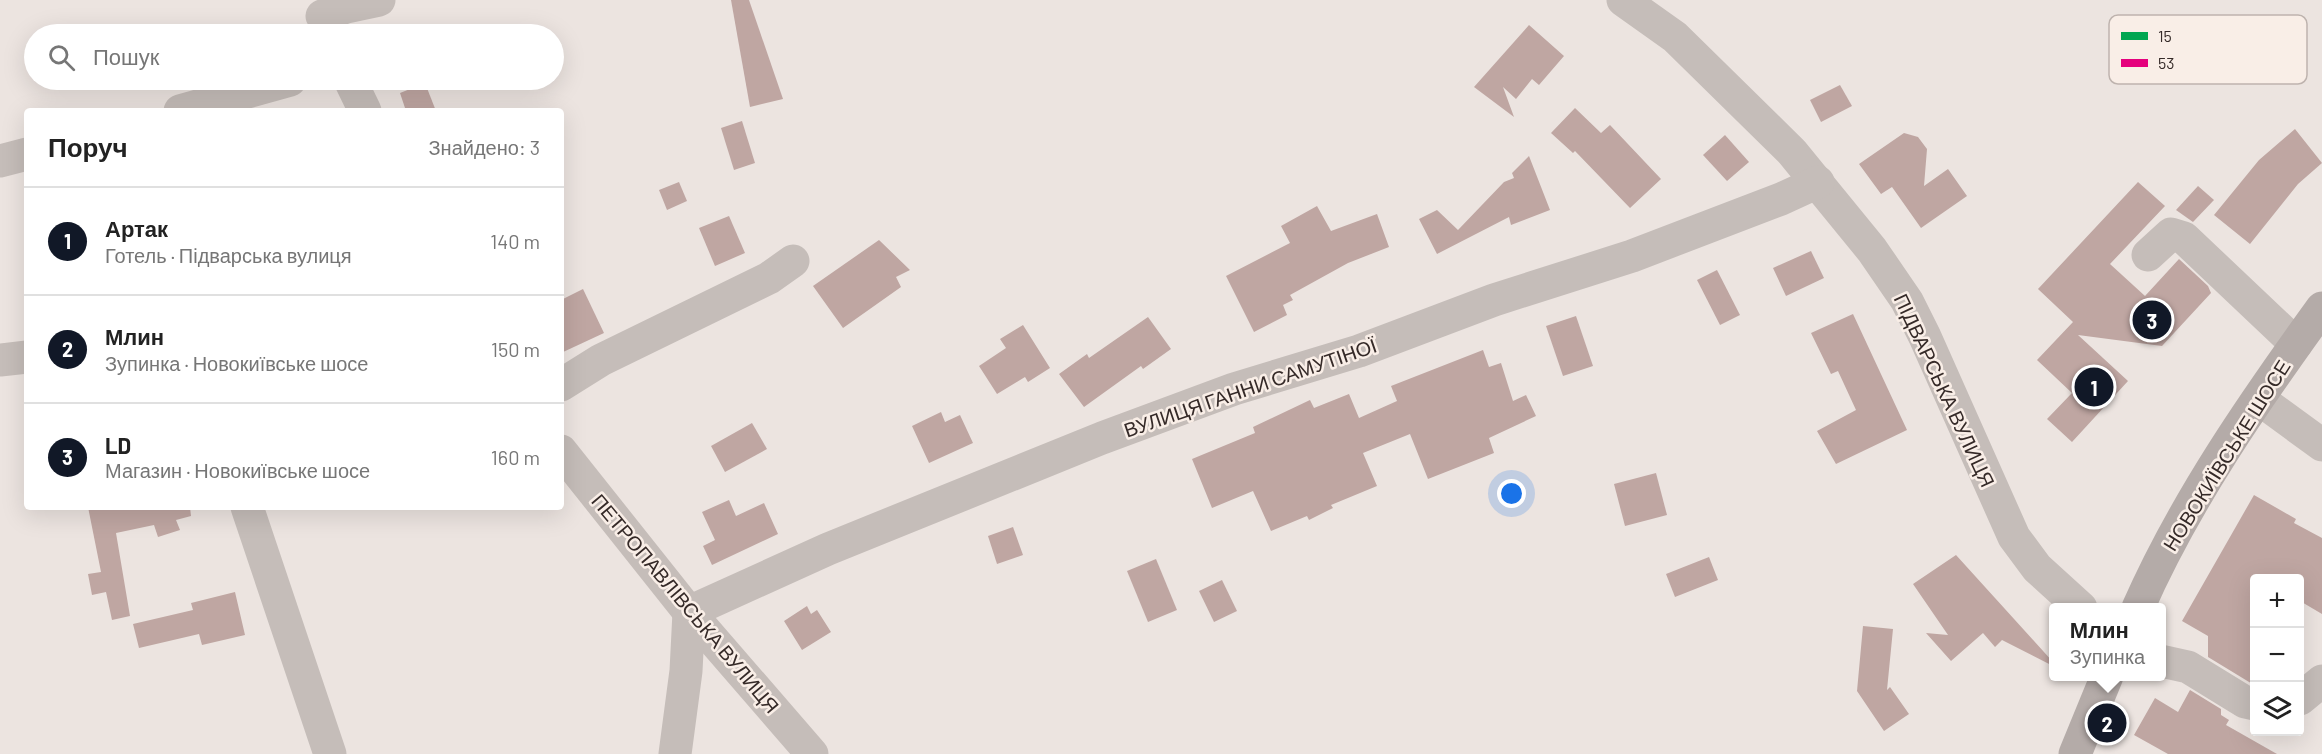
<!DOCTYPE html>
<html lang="uk">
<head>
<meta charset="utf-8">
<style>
	body { margin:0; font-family:Barlow,sans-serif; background:#f2f2f2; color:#222 }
	.controls { position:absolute; right:18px; bottom:18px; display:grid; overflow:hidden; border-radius:6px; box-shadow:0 6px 24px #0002 }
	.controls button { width:54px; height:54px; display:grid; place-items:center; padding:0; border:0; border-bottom:2px solid #e0e0e0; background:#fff; color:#222; font:30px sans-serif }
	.you { position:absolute; left:1512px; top:494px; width:21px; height:21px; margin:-15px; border:4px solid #fff; border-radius:50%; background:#1a73e8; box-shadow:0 0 0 9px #1a73e833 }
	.badge { display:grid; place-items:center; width:39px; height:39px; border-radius:50%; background:#111827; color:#fff; font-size:20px; font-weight:700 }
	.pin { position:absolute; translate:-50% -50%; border:3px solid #fff; box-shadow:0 2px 6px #0006 }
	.popup { position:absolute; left:2049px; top:603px; width:117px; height:78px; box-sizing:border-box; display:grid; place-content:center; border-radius:6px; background:#fff; filter:drop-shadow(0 2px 4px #0005); font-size:20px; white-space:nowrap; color:#767676 }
	.popup b { font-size:22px; color:#222 }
	.popup::after { content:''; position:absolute; left:50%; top:100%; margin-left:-12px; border:12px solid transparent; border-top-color:#fff }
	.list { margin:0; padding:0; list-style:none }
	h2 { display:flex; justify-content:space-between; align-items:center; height:78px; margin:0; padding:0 24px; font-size:26px }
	h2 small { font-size:20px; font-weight:400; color:#767676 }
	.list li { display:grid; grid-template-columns:39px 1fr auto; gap:18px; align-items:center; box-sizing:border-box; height:108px; padding:0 24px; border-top:2px solid #e0e0e0 }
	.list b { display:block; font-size:22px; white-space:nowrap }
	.list p { margin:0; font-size:20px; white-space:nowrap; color:#767676 }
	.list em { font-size:20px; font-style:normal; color:#767676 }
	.icon { flex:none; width:33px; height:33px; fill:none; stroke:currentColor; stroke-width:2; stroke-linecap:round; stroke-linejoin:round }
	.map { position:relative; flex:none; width:2322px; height:754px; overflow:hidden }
	.search { position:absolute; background:#fff; box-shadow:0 6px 24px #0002; left:24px; top:24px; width:540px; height:66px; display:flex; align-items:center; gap:15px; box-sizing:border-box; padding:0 21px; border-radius:33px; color:#767676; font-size:22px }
	.panel { position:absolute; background:#fff; box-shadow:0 6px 24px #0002; left:24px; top:108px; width:540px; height:402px; border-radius:6px }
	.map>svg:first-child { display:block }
	.building { fill:#bfa6a2 }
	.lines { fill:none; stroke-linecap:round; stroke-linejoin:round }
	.minor { stroke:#c5bdb9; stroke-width:33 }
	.major { stroke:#b4aba8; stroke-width:33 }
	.labels { text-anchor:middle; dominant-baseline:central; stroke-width:5; stroke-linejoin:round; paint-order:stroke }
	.street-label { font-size:20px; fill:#352a28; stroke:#f9eee7 }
	.key { fill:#f9eee7; stroke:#beb3ae; stroke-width:1.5 }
	.key-label { font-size:16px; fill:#352a28 }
</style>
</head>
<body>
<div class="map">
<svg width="2322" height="754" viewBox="0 0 2322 754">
	<rect width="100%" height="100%" fill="#ece4e0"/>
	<g class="building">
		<path d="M731 0H749L783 99 750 107Z"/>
		<path d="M1529 25 1564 56 1539 85 1532 79 1516 99 1503 87 1514 117 1474 87Z"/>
		<path d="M425 83 436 111H406L400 93Z"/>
		<path d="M1840 85 1852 106 1821 122 1810 100Z"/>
		<path d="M1575 108 1601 133 1610 125 1661 179 1630 208 1575 151 1573 153 1551 133Z"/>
		<path d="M742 121 755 163 734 170 721 128Z"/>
		<path d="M2295 129 2322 163 2298 184 2250 244 2214 215 2259 160Z"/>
		<path d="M1904 133 1918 137 1927 149 1924 186 1948 169 1967 196 1921 228 1892 187 1881 194 1859 164Z"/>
		<path d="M1725 135 1749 162 1727 181 1703 155Z"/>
		<path d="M1529 156 1550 210 1511 225 1509 217 1437 254 1419 219 1437 210 1458 230 1504 182 1514 178 1512 173Z"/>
		<path d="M679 182 687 201 667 210 659 190Z"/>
		<path d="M2138 182 2165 206 2110 264 2145 296 2179 259 2208 286 2211 293 2162 346 2078 335 2128 381 2072 442 2047 419 2072 393 2037 360 2073 322 2038 289Z"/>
		<path d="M2198 186 2214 200 2193 222 2176 210Z"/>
		<path d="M1317 206 1331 231 1377 214 1389 247 1348 263 1290 295 1293 300 1283 305 1287 315 1254 332 1226 276 1290 243 1281 226Z"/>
		<path d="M729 216 745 253 715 266 699 228Z"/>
		<path d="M879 240 910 270 896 277 901 287 843 328 813 286Z"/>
		<path d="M1811 251 1824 278 1786 296 1773 268Z"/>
		<path d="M1717 270 1740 315 1720 325 1697 280Z"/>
		<path d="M583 289 604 333 561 353V300Z"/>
		<path d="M1853 314 1907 430 1836 464 1817 431 1856 410 1838 371 1831 374 1811 333Z"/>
		<path d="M1576 316 1593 366 1563 376 1546 326Z"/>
		<path d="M1148 317 1171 349 1143 369 1141 366 1084 407 1059 374 1087 354 1089 358Z"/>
		<path d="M1023 325 1050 368 1028 382 1025 377 997 394 979 366 1006 348 1000 339Z"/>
		<path d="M1483 350 1489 367 1501 363 1513 401 1526 395 1536 416 1489 438 1494 453 1428 479 1410 434 1363 453 1377 486 1331 505 1333 508 1309 520 1307 516 1271 531 1253 491 1212 508 1192 459 1255 433 1253 427 1310 400 1314 408 1349 394 1359 418 1397 401 1391 386Z"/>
		<path d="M941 412 945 422 960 415 973 443 929 463 912 426Z"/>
		<path d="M752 423 767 449 725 472 711 446Z"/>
		<path d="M1656 473 1667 515 1625 526 1614 484Z"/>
		<path d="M2254 495 2296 519 2294 523 2322 538V614L2300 601V579H2254V685L2208 657V636L2182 621Z"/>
		<path d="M729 500 736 516 764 503 778 534 712 565 703 546 715 540 702 512Z"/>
		<path d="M88 507H190L191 516 176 520 180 530 158 537 154 525 116 533 130 616 112 620 106 592 92 595 88 574 101 572Z"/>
		<path d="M1013 527 1023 555 997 564 988 536Z"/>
		<path d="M1956 555 2053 662V666L2002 640 1995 647 1983 633 1951 661 1926 633 1948 635 1913 584Z"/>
		<path d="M1709 557 1718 580 1675 597 1666 574Z"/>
		<path d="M1156 559 1177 610 1148 622 1127 571Z"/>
		<path d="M1222 580 1237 611 1214 622 1199 591Z"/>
		<path d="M235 592 245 635 202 645 199 634 139 648 133 624 193 610 191 603Z"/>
		<path d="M807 606 811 614 817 610 831 632 802 650 784 621Z"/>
		<path d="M1863 626 1893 629 1887 690 1890 687 1909 714 1884 731 1857 691Z"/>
		<path d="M2190 690 2221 709V715L2229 720 2226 725 2277 754H2168L2134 735 2155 698 2178 712Z"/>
	</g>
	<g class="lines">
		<g class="minor">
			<path d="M1623 0 1675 37 1792 152 1872 250 1907 301 1925 337 2014 537 2037 568 2081 608"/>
			<path d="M322 16 346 7 379 0"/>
			<path d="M350 80 365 111"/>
			<path d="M180 111 290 80"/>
			<path d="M0 161 27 154"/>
			<path d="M2148 255 2171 234 2184 238 2296 344"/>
			<path d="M0 360 27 357"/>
			<path d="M561 385 601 360 769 278 793 261"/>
			<path d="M2259 399 2322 445"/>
			<path d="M561 451 689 612 812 754"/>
			<path d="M247 507 330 754"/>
			<path d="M2161 661 2188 667 2245 702 2254 704"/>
			<path d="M2300 699 2322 681"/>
			<path d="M675 754 686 671 689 612 828 549 1102 438 1234 389 1359 351 1494 300 1632 256 1781 199 1818 182"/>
		</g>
		<g class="major">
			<path d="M2138 608C2185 501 2254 402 2322 308"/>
			<path d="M2075 754 2107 676"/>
		</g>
	</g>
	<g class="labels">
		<g class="street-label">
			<text transform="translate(1250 387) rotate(-19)">ВУЛИЦЯ ГАННИ САМУТІНОЇ</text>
			<text transform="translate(1945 390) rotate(65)">ПІДВАРСЬКА ВУЛИЦЯ</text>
			<text transform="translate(2226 455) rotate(-58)">НОВОКИЇВСЬКЕ ШОСЕ</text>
			<text transform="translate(686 603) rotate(50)">ПЕТРОПАВЛІВСЬКА ВУЛИЦЯ</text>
		</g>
	</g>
	<rect x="2109" y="15" width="198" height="69" rx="9" class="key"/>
	<rect x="2121" y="32" width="27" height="8" fill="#00a651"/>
	<rect x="2121" y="59" width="27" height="8" fill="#e5007d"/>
	<g class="key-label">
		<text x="2158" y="42">15</text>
		<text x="2158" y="69">53</text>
	</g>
</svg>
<div class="controls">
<button>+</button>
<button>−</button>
<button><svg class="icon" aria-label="layers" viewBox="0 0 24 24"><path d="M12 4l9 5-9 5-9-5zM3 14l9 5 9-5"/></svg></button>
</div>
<div class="you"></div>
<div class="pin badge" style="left:2094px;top:387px">1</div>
<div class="pin badge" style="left:2107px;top:723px">2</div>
<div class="popup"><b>Млин</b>Зупинка</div>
<div class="pin badge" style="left:2152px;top:320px">3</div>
<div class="search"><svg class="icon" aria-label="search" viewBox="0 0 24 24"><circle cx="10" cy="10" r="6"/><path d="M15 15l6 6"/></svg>Пошук</div>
<section class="panel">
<h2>Поруч<small>Знайдено: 3</small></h2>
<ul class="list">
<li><span class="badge">1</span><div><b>Артак</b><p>Готель · Підварська вулиця</p></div><em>140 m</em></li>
<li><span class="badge">2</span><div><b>Млин</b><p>Зупинка · Новокиївське шосе</p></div><em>150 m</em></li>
<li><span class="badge">3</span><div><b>LD</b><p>Магазин · Новокиївське шосе</p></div><em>160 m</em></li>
</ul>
</section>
</div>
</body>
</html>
